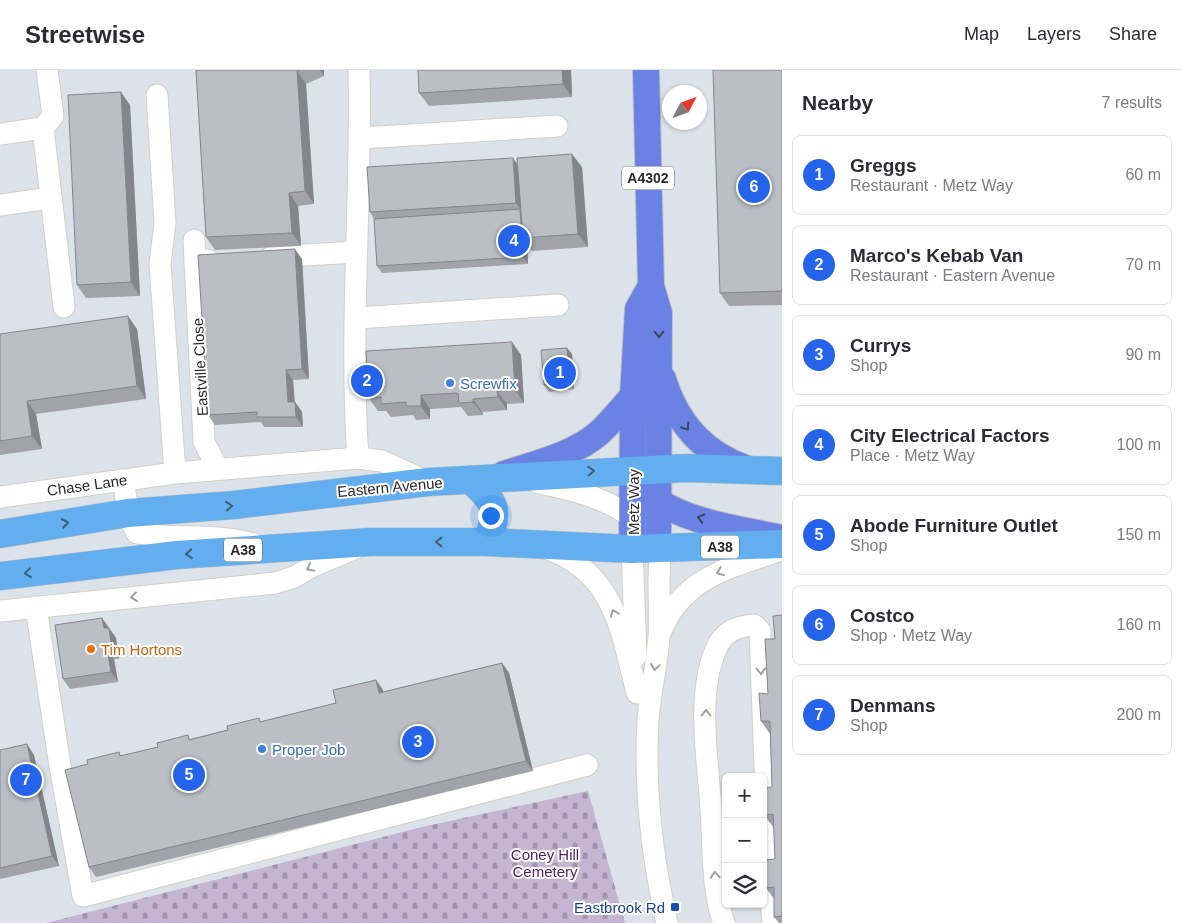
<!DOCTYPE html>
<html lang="en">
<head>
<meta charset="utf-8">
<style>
	body { margin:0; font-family:Arial,sans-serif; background:#f7f7f7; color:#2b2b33 }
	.controls { position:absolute; right:15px; bottom:15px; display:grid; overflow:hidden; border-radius:8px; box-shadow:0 1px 4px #0004 }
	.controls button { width:45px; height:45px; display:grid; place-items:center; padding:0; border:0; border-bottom:1px solid #e1e1e2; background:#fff; color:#2b2b33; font:25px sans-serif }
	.compass { position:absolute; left:662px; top:15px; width:45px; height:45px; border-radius:50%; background:#fff; box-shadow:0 1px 4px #0004; rotate:49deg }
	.you { position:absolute; left:490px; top:445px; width:18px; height:18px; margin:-12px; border:4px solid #fff; border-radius:50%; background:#1a73e8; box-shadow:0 0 0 8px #1a73e833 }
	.badge { display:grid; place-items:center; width:32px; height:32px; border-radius:50%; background:#2563eb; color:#fff; font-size:16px; font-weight:700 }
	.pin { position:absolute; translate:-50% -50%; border:2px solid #fff; box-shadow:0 1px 5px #0006 }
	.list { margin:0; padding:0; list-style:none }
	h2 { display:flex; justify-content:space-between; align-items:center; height:65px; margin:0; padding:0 20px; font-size:21px }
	h2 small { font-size:16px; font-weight:400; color:#7c7c81 }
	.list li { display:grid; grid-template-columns:32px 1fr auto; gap:15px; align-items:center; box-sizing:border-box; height:80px; margin:0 10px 10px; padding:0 10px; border:1px solid #e1e1e2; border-radius:8px }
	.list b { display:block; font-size:19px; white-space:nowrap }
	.list p { margin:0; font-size:16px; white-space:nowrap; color:#7c7c81 }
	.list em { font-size:16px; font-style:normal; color:#7c7c81 }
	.icon { flex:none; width:28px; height:28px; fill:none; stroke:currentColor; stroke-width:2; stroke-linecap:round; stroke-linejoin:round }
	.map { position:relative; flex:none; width:782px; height:853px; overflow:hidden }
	header { display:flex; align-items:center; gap:30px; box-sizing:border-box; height:70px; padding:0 25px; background:#fff; border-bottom:1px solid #e1e1e2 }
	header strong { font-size:24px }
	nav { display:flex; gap:28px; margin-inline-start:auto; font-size:18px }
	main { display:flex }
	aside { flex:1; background:#fff }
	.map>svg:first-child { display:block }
	.cemetery { fill:url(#cemetery-stones) }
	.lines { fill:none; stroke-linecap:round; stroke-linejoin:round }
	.minor-casing { stroke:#d2d0c4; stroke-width:23 }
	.major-casing { stroke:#bfbfbf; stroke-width:28 }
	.highway-casing { stroke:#bfbfbf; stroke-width:29 }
	.minor { stroke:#fff; stroke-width:21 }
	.major { stroke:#6982e3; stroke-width:26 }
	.highway { stroke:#63aeee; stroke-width:28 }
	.wall { fill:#a2a3aa }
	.shaded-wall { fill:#84858b }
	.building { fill:#bcbec6; stroke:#84858b }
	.oneway { stroke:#3c4461 }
	.oneway2 { stroke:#405e78 }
	.oneway3 { stroke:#9f9f9f }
	.shop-dot { fill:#3f7fe0; stroke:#fff; stroke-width:2 }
	.food-dot { fill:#e8710a; stroke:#fff; stroke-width:2 }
	.transit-dot { fill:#1a4fb4; stroke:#fff; stroke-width:2 }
	.labels { text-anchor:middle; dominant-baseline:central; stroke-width:4; stroke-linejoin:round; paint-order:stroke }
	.shield { fill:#fff; stroke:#696969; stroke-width:1 }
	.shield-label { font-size:14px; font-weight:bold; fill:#292929 }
	.street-label { font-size:15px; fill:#292929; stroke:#fff }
	.shop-label { font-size:15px; fill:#366cbe; stroke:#fff; text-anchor:start }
	.food-label { font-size:15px; fill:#c56008; stroke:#fff; text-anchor:start }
	.park-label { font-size:15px; fill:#54215f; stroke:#fff }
	.transit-label { font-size:15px; fill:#164399; stroke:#fff; text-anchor:end }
</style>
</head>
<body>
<header>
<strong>Streetwise</strong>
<nav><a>Map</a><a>Layers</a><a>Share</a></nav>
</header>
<main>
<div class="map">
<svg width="782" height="853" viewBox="0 0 782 853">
	<defs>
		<pattern id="cemetery-stones" width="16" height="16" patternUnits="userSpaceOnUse" patternTransform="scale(1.25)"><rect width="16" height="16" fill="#c5b5d2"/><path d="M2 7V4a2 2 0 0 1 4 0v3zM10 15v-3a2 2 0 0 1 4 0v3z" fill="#a093aa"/></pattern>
	</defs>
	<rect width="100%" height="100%" fill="#dce2ea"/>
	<path class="cemetery" d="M588 721 625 853H46L422 757Z"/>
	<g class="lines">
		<defs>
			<g id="minor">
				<path d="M157 25 165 153 160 194 175 403"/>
				<path d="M43 58 64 237"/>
				<path d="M0 64 43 58 53 46 47 0"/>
				<path d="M361 68 557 56"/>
				<path d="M0 135 51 128"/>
				<path d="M194 170 195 191 208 190"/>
				<path d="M271 187 355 182"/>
				<path d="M195 191 204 372 218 399"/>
				<path d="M356 248 558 235"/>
				<path d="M358 388C349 259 362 129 359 0"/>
				<path d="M123 411 130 450 137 463C177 470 212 463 254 474"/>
				<path d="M538 413C578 420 638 436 657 477 661 485 659 501 659 510 659 529 660 548 659 567 657 595 650 622 648 650 644 718 652 787 667 853"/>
				<path d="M0 427 175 403 358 388 382 391 428 412"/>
				<path d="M545 478C615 501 621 561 637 623"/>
				<path d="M632 479 636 586"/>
				<path d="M36 537 60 696 83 826 587 695"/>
				<path d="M0 541 275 513 294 507 315 495 356 478"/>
				<path d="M661 561C683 507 731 497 782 480"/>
				<path d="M724 853C711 818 714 776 711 739 708 691 696 625 716 579 723 562 736 556 754 555L760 561 769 805 773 853"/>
			</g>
			<g id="major">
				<path d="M646 0 651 216 659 243 658 478"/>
				<path d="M663 309C677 354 704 384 748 399"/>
				<path d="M504 404C534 394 574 385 599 363 611 352 622 338 633 326"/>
				<path d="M647 422C678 452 741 459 782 468"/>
				<path d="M632 479 633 326 638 239 651 216"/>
			</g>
			<g id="highway">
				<path d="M471 410C497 434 499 439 487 472"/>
				<path d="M0 464 128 443 234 435 428 412 686 398 782 401"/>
				<path d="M0 506 177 485 370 472H487L632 479 782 474"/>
			</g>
		</defs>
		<use href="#minor" class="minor-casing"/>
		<use href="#major" class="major-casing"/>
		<use href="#highway" class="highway-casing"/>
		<use href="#minor" class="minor"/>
		<use href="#major" class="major"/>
		<use href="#highway" class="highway"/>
	</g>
	<g class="wall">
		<path d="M196 0H324V6L306 14 314 134 298 136 301 176 215 180 206 167Z"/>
		<path d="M571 0 572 27 429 36 419 23Z"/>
		<path d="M782 0V235L729 236 720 223Z"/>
		<path d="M130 35 140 226 86 228 77 215Z"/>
		<path d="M517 94 582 97 588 177 532 181 527 174 528 194 382 203 377 196 374 149 370 142Z"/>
		<path d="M302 189 309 309 293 310 295 332 302 342 303 357H264L261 352 215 355 208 345Z"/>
		<path d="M137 259 146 329 36 344 42 379 0 385V264Z"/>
		<path d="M567 278 572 284 574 319 549 322 544 315Z"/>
		<path d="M521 285 524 333 507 334V340L482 342 483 345 468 346 461 337 430 339V349L416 350 413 345 391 347 386 341H378L369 328Z"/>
		<path d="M782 545V853H779L774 847V829L766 818 775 789 774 758 764 745 772 717 770 664 761 651 768 624Z"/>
		<path d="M102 548 116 568 119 589H114L118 612 70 619 63 609Z"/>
		<path d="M502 593 509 603 533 701 96 807 89 797 88 694 119 682 121 686 158 677 188 665 190 669 336 633 383 620V622Z"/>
		<path d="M0 680 34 685 59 796 0 809Z"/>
	</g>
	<g class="shaded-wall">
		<path d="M320 0H324V6Z"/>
		<path d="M562 0H571L572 27 563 14Z"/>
		<path d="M297 1 306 14 314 134 305 121Z"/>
		<path d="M121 22 130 35 140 226 131 212Z"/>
		<path d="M572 84 582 97 588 177 578 164Z"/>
		<path d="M513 88 522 101 525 146 516 133Z"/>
		<path d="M289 123 298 136 301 176 292 163Z"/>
		<path d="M520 139 523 168 527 174 528 194 523 187Z"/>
		<path d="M295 179 302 189 309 309 302 299Z"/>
		<path d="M128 246 137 259 146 329 137 316Z"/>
		<path d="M512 272 521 285 524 333 515 320Z"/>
		<path d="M567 278 572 284 574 319 570 312Z"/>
		<path d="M286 300 293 310 295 342 288 332Z"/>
		<path d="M497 321 507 334V340L498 327Z"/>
		<path d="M421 325 430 339V349L421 336Z"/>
		<path d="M473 329 482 342 483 345 473 332Z"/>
		<path d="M27 331 36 344 42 379 32 366Z"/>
		<path d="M295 332 302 342 303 357 296 347Z"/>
		<path d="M102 548 116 568 119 589 112 579 104 558Z"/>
		<path d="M107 579 114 589 118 612 111 602Z"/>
		<path d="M502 593 509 603 533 701 526 691Z"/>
		<path d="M376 610 383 620 386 633 379 623Z"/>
		<path d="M27 674 34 685 59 796 52 786Z"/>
	</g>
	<g class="building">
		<path d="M196 0H300L297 1 305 121 289 123 292 163 206 167Z"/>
		<path d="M418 0H562L563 14 419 23Z"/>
		<path d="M713 0H782V221L720 223Z"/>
		<path d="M121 22 131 212 77 215 68 25Z"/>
		<path d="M572 84 578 164 523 168 517 88Z"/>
		<path d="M513 88 516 133 370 142 367 97Z"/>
		<path d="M520 139 523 187 377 196 374 149Z"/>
		<path d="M295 179 302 299 286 300 288 332H295L296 347H257V342L208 345 198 185Z"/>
		<path d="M128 246 137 316 27 331 32 366 0 371V264Z"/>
		<path d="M512 272 515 320 497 321 498 327 473 329V332L459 333 458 323 421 325V336H406V332L381 334V327L369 328 366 281Z"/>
		<path d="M567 278 570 312 544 315 541 280Z"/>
		<path d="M782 545V846L774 847V817L766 818 765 790 775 789 773 744 764 745 763 719V718L772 717 770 651H761L759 623 768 624 765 569H775L773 546Z"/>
		<path d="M102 548 104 558H109L112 579H107L111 602 63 609 55 555Z"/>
		<path d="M502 593 526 691 89 797 65 700 88 694 87 690 119 682 120 686 158 677 157 673 188 665 189 670 228 660 227 656 259 648 260 652 336 633 333 620 376 610 379 623Z"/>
		<path d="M27 674 52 786 0 798V680Z"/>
	</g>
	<defs><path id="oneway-chevron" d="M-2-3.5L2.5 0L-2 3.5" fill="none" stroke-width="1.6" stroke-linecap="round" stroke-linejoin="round" transform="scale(1.25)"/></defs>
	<g class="oneway">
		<use href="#oneway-chevron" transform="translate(659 264) rotate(90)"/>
		<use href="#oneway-chevron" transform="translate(686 357) rotate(56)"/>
		<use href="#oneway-chevron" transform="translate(701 448) rotate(-165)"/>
	</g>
	<g class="oneway2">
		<use href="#oneway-chevron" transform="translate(591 401) rotate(-3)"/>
		<use href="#oneway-chevron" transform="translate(229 436) rotate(-5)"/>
		<use href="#oneway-chevron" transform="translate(65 453) rotate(-10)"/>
		<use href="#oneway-chevron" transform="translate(439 472) rotate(-180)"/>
		<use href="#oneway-chevron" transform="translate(189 484) rotate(175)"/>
		<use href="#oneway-chevron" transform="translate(28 503) rotate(173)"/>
	</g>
	<g class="oneway3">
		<use href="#oneway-chevron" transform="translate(310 498) rotate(151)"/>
		<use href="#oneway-chevron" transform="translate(720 502) rotate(158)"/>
		<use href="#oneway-chevron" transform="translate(134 527) rotate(173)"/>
		<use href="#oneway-chevron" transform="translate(614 543) rotate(-111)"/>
		<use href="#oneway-chevron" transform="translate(655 597) rotate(98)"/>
		<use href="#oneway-chevron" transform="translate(761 601) rotate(88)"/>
		<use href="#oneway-chevron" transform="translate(706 643) rotate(-90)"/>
		<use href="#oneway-chevron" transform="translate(715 805) rotate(-94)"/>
	</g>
	<g class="shop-dot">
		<circle cx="450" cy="313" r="5"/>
		<circle cx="262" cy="679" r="5"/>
	</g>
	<circle class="food-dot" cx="91" cy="579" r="5"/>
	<rect class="transit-dot" x="670" y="832" width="10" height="10" rx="2.5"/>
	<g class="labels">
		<g class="shield">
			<rect x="622" y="96.5" width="52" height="23" rx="4"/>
			<rect x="701" y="465.5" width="38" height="23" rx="4"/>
			<rect x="224" y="468.5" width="38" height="23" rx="4"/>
		</g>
		<g class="shield-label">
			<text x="648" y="108">A4302</text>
			<text x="720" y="477">A38</text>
			<text x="243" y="480">A38</text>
		</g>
		<g class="street-label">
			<text transform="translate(200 297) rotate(-93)">Eastville Close</text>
			<text transform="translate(87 415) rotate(-8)">Chase Lane</text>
			<text transform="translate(390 417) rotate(-5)">Eastern Avenue</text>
			<text transform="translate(633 432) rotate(-90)">Metz Way</text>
		</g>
		<g class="shop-label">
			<text x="460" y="313">Screwfix</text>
			<text x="272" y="679">Proper Job</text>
		</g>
		<g class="food-label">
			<text x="101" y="579">Tim Hortons</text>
		</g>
		<g class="park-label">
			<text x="545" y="784">Coney Hill<tspan x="545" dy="17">Cemetery</tspan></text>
		</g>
		<g class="transit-label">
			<text x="665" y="837">Eastbrook Rd</text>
		</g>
	</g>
</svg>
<div class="controls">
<button>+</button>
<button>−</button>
<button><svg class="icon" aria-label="layers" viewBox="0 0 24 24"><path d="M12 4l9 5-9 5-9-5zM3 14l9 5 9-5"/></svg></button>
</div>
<svg class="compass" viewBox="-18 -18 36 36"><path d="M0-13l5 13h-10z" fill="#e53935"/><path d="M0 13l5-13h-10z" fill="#7c7c81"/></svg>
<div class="you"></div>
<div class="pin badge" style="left:560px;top:303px">1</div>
<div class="pin badge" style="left:367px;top:311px">2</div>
<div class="pin badge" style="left:418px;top:672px">3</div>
<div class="pin badge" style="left:514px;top:171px">4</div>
<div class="pin badge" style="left:189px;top:705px">5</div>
<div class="pin badge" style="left:754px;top:117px">6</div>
<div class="pin badge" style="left:26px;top:710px">7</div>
</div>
<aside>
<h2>Nearby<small>7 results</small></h2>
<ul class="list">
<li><span class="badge">1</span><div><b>Greggs</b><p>Restaurant · Metz Way</p></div><em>60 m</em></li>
<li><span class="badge">2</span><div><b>Marco's Kebab Van</b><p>Restaurant · Eastern Avenue</p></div><em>70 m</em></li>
<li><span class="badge">3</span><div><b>Currys</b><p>Shop</p></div><em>90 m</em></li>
<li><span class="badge">4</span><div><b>City Electrical Factors</b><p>Place · Metz Way</p></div><em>100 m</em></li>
<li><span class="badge">5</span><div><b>Abode Furniture Outlet</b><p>Shop</p></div><em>150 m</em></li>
<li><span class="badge">6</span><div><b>Costco</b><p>Shop · Metz Way</p></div><em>160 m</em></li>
<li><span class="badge">7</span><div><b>Denmans</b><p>Shop</p></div><em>200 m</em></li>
</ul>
</aside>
</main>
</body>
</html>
